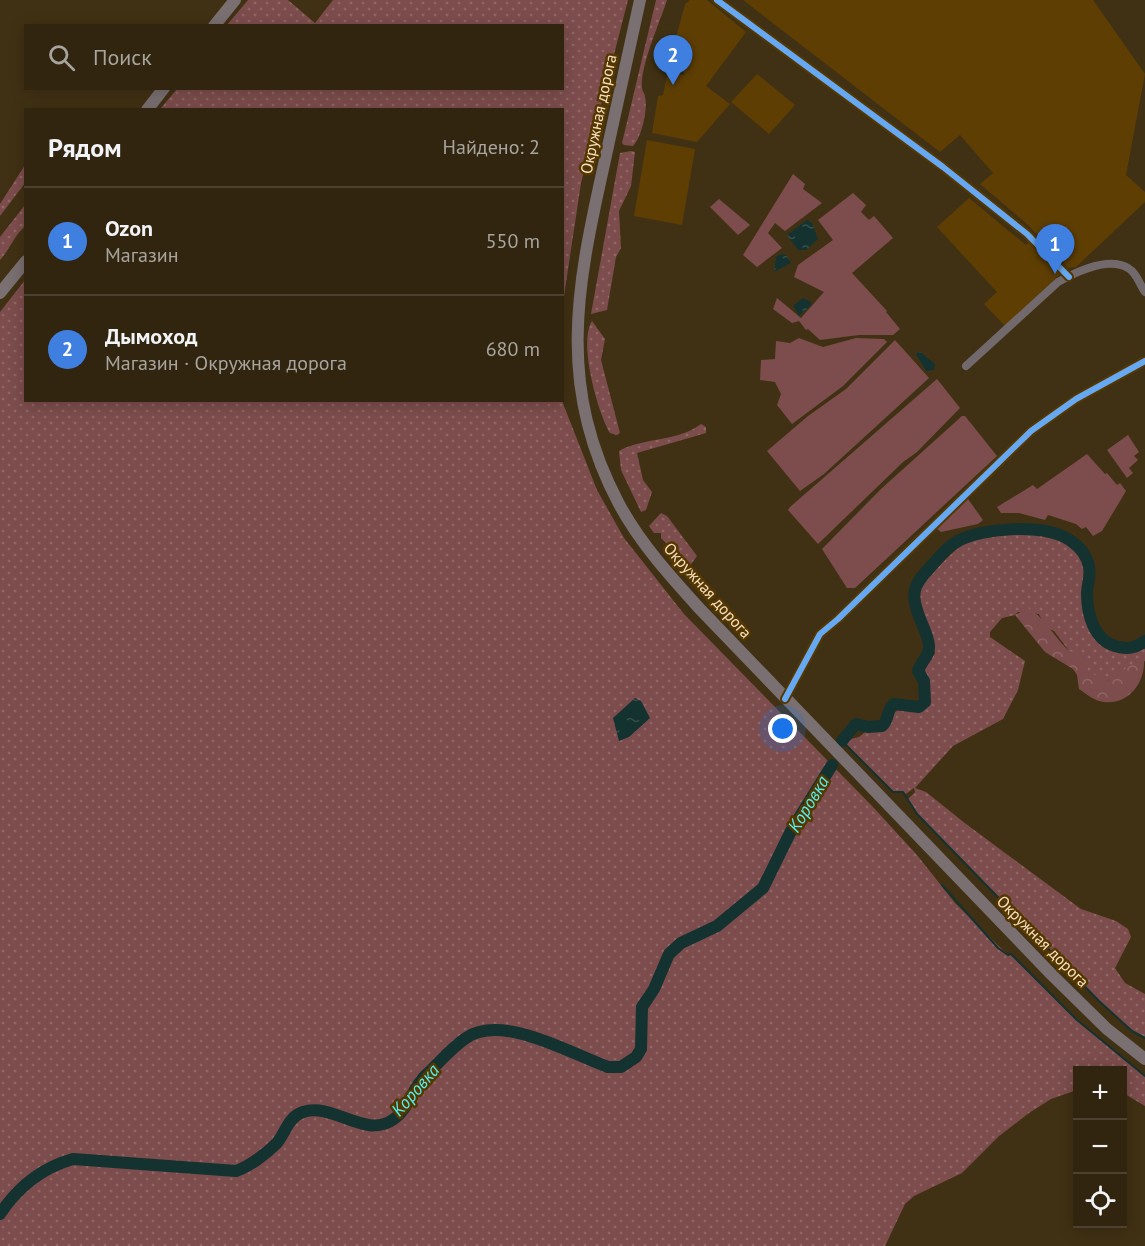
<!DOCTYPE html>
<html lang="ru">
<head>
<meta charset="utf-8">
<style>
	body { margin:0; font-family:"PT Sans",sans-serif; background:#3d311d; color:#f1f3f6 }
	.controls { position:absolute; right:18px; bottom:18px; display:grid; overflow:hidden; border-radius:0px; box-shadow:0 3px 15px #0003 }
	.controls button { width:54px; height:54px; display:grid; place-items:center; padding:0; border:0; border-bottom:2px solid #4c422f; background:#31250f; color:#f1f3f6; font:30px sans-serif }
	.you { position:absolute; left:783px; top:729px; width:21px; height:21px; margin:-15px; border:4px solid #fff; border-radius:50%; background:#1a73e8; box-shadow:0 0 0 9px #1a73e833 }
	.badge { display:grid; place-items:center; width:39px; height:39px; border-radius:50%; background:#d6ab8b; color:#fff; font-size:20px; font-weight:700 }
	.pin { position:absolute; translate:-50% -50px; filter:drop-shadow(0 2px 3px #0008) }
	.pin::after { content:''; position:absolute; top:32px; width:21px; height:18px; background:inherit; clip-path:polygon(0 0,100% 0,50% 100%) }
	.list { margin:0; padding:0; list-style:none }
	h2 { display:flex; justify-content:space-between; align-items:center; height:78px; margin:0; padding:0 24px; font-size:26px }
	h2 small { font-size:20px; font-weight:400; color:#a8a59e }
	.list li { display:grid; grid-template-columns:39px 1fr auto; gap:18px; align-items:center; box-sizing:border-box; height:108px; padding:0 24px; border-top:2px solid #4c422f }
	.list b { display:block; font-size:22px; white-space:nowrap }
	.list p { margin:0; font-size:20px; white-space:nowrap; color:#a8a59e }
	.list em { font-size:20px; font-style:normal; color:#a8a59e }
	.icon { flex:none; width:33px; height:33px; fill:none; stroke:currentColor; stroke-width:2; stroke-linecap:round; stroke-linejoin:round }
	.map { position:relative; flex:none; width:1145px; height:1246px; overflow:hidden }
	.search { position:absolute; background:#31250f; box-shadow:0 3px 15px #0003; left:24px; top:24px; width:540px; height:66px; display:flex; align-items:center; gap:15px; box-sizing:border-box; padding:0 21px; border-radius:0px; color:#a8a59e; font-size:22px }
	.panel { position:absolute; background:#31250f; box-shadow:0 3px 15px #0003; left:24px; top:108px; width:540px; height:294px; border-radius:0px }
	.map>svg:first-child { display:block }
	.built { fill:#5e3e03 }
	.grass { fill:url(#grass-dots) }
	.forest { fill:url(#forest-crowns) }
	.green { fill:#7c4d4c }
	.water { fill:url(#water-ripples) }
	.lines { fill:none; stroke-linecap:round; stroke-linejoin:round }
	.stream { stroke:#143230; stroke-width:2 }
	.river { stroke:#143230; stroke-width:12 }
	.street { stroke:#71696c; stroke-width:8 }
	.primary { stroke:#7a6f71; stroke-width:12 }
	.cycleway-casing { stroke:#553700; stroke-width:10 }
	.cycleway { stroke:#66a8f1; stroke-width:6 }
	.labels { text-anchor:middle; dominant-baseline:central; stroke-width:5; stroke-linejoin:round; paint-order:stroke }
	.street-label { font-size:16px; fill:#f7e0c1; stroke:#553700 }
	.water-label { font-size:18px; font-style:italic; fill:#50f0f1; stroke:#553700 }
</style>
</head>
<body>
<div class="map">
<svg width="1145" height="1246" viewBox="0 0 1145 1246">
	<defs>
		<pattern id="grass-dots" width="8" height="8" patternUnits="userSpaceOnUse" patternTransform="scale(1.5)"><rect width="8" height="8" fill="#7c4d4c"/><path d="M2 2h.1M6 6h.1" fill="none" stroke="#8f6664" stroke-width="1.8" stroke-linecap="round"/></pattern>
		<pattern id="forest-crowns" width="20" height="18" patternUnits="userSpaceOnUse" patternTransform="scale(1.5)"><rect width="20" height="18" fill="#7c4d4c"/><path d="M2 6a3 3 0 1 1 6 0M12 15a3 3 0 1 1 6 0" fill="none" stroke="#8f6664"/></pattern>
		<pattern id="water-ripples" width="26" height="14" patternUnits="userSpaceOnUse" patternTransform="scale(1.5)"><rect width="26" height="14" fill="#143230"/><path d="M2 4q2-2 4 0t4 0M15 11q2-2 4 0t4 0" fill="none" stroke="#374f4c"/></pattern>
	</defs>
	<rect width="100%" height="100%" fill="#413114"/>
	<g class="built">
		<path d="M690 0H707L746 32 706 86 730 104 697 142 652 133 658 96 663 95 668 72 684 75V71L670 60 685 4Z"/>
		<path d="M743 0H1093L1145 74 1126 175 1145 192V202L1076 267 1068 268 1028 225 980 184 993 173 960 135 940 152Z"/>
		<path d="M757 74 795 105 769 134 731 102Z"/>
		<path d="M647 140 695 149 682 225 634 216Z"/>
		<path d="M969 198 1026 245 1029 243 1060 274 1005 326 984 304 997 292 937 227Z"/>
	</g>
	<g class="grass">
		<path d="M248 0H288L315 23 333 0H628L581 183 563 303 562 110 160 109 177 89 562 88V26L227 25Z"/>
		<path d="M656 0H667C660 22 640 66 642 88 642 91 645 94 645 97 648 108 642 137 633 146L624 145 622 143Z"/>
		<path d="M631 151 635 152 631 186 619 211 621 248 616 257 607 310 591 314 620 153Z"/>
		<path d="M25 165V183L0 216V204Z"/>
		<path d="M25 205V226C14 236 10 249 0 260V237Z"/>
		<path d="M25 280 26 400 562 401 597 490 624 538 684 614 873 807 917 855 955 903 1008 955 1011 954 1077 1020 1145 1076V1106L1123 1093 1122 1070H1078L1077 1090 1051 1099 1029 1113 999 1136 962 1173 914 1196 905 1204 885 1246H0V312Z"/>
		<path d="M592 321 605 339 601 360 620 433 617 435 610 433C598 413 578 342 592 321Z"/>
		<path d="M701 424 706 427V433L637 453 643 480 652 492 646 510 641 512 621 470 619 451C644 437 678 442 701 424Z"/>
		<path d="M661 513 667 516 697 556 689 567 661 538V533H654L649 526Z"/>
		<path d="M1017 532C1039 534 1065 537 1081 554 1101 575 1063 619 1108 646 1120 654 1129 653 1142 648L1145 649V661L1107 681 1089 677 1054 631 1045 627 1039 614 1018 612 1015 615 1002 618 990 632V637L1025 661 1018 690 1003 719 953 746 915 788 926 792 966 824 1081 909 1116 921 1128 929 1131 937 1115 968 1125 983 1145 994V1038L1132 1031 1099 1001 917 814 908 799 915 792 914 788 906 794 903 792H893L842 741 859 737 868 730 888 728 895 712 903 707 919 711 926 708 930 694 924 665 935 654 919 595C919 585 927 579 934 572 966 537 971 538 1017 532Z"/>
	</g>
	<path class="forest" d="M1028 608C1043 616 1054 636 1066 648 1070 652 1074 652 1078 655 1082 657 1085 662 1088 666L1086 672 1089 677 1097 674 1107 681 1135 662 1144 661C1145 685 1125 708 1099 701 1092 699 1085 693 1079 689L1077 675 1073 669 1045 652 1015 615Z"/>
	<g class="green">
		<path d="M793 174 805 184 803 189 822 203 785 231 775 223 768 233 782 248 757 267 743 255Z"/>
		<path d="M853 193 866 205 861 212 869 220 874 216 893 238 852 273 887 311 886 312 900 329 893 335H859L820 340 808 329 806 330 799 321 792 323 773 309 777 298 801 318 824 292 794 277 798 265 833 240 818 220Z"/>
		<path d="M719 199 750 225 738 235 710 207Z"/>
		<path d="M799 338 823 347 856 338 884 339 887 342 843 386 792 424 777 405 781 394 775 382 760 380 761 360 775 359 776 341 790 343Z"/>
		<path d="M895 340 929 378 824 474 800 491 767 451 808 416 846 389Z"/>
		<path d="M937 379 960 408 917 452 903 462 818 544 788 510 790 507Z"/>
		<path d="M962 416H965L997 456 855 588H847L822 549 881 489Z"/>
		<path d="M1128 435 1139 452 1134 456 1138 460 1129 468 1133 473 1127 478 1107 450Z"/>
		<path d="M1087 454 1105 474 1107 473 1117 485 1120 483 1126 491 1102 531 1093 536 1086 527 1082 529 1076 524 1048 515 1045 520 1019 513H1001L997 507 1033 485 1037 489Z"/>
		<path d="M968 499 983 520 978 524 941 532 936 528Z"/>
	</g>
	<g class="water">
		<path d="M807 220 812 223 818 239 806 250H798L787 235Z"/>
		<path d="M781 254 786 255 791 263 774 272 776 257Z"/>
		<path d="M803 298 811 302V305L799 316 793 306Z"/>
		<path d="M919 351 935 364 934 370 926 371 916 354Z"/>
		<path d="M635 698 641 701 650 718 629 737 619 741 613 718Z"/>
	</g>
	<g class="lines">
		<g class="stream">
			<path d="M842 741 893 792H903L917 814 1099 1001 1132 1031 1145 1038"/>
			<path d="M942 885 998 948 1008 955 1011 954 1077 1020 1145 1076"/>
		</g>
		<g class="river">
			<path d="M842 741 856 724 868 727 882 726C890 719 886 709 894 704L919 707 925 702 924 681 918 671C921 662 930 655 929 646 928 629 911 610 915 590 917 580 927 571 933 564 940 556 947 547 956 542 983 527 1046 523 1071 541 1080 547 1087 556 1089 567 1091 576 1087 585 1087 594 1087 614 1094 640 1115 646 1128 650 1135 648 1145 641"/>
			<path d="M0 1214C18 1187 41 1168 73 1159L236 1171C249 1167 267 1153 277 1143 286 1132 288 1117 303 1112 334 1102 365 1140 394 1119 409 1108 413 1087 426 1075 439 1063 451 1048 466 1038 503 1013 571 1054 608 1067H621L636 1057 641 1049 642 1007 654 989 669 954 681 943 717 926 763 888 791 831 832 765"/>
		</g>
		<g class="street">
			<path d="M717 0 943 167 1027 234 1069 277"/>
			<path d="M966 366 1058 282C1076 272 1108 256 1128 268 1136 272 1140 285 1145 292"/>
			<path d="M785 699 820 634 838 619 1031 431 1076 399 1145 361"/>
		</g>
		<g class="primary">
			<path d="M640 0C628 56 615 112 603 169 576 290 557 388 619 504 640 543 670 576 699 608L1052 975 1107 1029 1145 1059"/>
			<path d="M214 26 235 0"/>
			<path d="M147 110 164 88"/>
			<path d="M0 293 26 261"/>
		</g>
		<defs>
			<g id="cycleway">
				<path d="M717 0 943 167 1027 234 1069 277"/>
				<path d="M785 699 820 634 838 619 1031 431 1076 399 1145 361"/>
			</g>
		</defs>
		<use href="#cycleway" class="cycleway-casing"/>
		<use href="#cycleway" class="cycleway"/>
	</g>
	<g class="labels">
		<g class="street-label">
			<text transform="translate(598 114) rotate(-78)">Окружная дорога</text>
			<text transform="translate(708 590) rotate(48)">Окружная дорога</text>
			<text transform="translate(1043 941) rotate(45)">Окружная дорога</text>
		</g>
		<g class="water-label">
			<text transform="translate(808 804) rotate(-59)">Коровка</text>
			<text transform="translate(415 1090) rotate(-49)">Коровка</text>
		</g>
	</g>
</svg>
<div class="controls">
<button>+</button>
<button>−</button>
<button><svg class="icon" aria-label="locate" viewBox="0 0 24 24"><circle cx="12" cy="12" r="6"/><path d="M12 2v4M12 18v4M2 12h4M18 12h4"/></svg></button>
</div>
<div class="you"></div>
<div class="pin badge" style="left:1055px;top:274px;background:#3f7fe0">1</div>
<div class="pin badge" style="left:673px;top:85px;background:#3f7fe0">2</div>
<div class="search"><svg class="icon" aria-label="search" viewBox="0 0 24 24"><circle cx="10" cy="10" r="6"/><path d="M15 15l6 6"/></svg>Поиск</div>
<section class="panel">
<h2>Рядом<small>Найдено: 2</small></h2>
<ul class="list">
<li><span class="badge" style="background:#3f7fe0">1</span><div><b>Ozon</b><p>Магазин</p></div><em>550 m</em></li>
<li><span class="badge" style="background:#3f7fe0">2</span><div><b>Дымоход</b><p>Магазин · Окружная дорога</p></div><em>680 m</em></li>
</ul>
</section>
</div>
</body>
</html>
